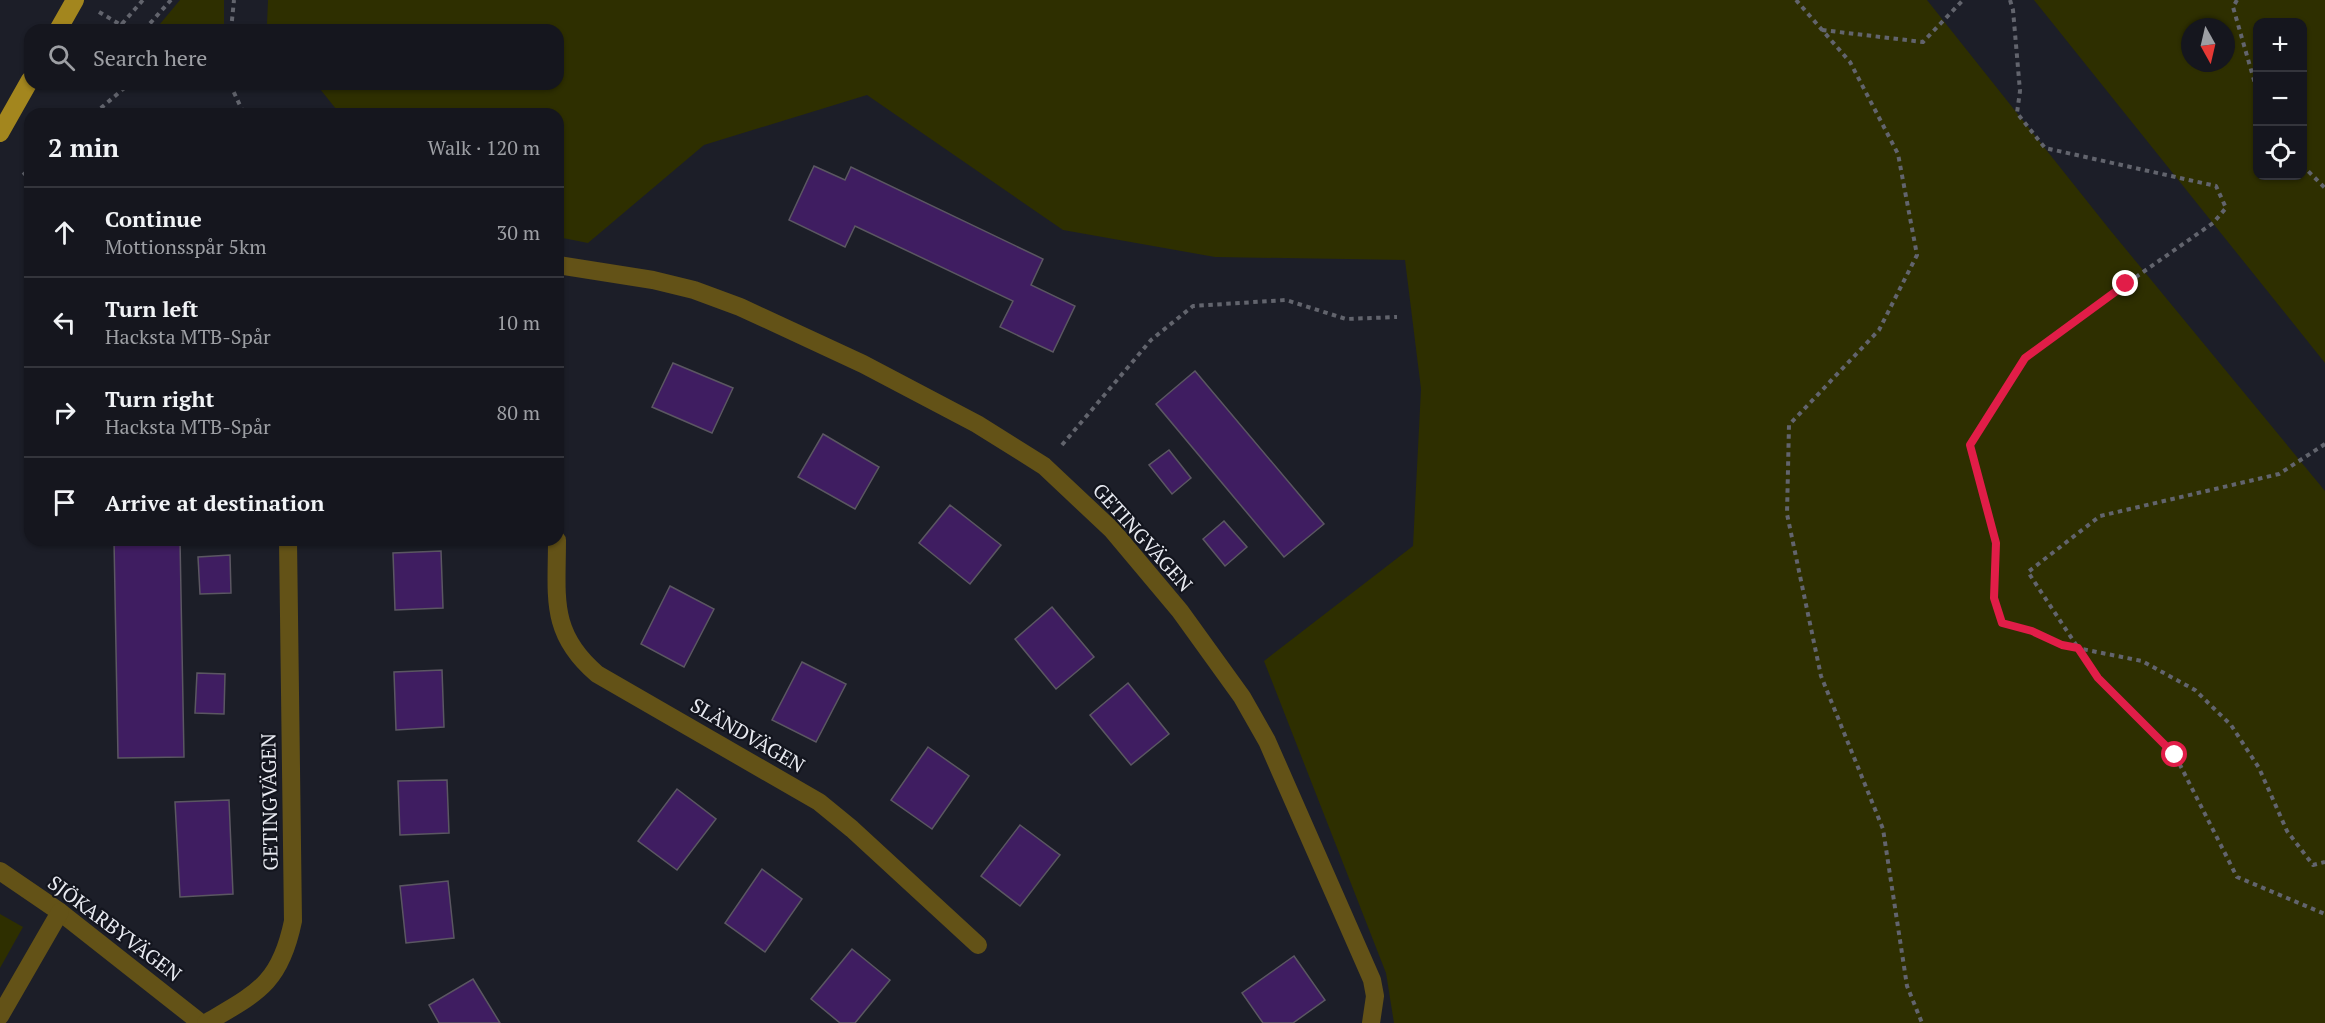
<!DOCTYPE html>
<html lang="en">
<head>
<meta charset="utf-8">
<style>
	body { margin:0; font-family:"PT Serif",serif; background:#1e1f27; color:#f1f3f6 }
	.controls { position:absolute; right:18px; top:18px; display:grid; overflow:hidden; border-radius:12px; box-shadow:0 2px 4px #0004 }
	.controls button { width:54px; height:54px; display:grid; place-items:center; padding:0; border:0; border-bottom:2px solid #34353c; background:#15161e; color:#f1f3f6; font:30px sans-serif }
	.compass { position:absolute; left:2181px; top:18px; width:54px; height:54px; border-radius:50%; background:#15161e; box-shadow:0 2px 4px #0004; rotate:172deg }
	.stop { position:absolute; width:18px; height:18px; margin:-14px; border:4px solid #e11d48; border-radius:50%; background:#fff }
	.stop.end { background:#e11d48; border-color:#fff; box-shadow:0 2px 6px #0008 }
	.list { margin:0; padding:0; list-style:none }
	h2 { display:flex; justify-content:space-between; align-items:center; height:78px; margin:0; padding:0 24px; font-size:26px }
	h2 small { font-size:20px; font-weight:400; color:#9d9fa4 }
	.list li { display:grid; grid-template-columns:39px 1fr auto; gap:18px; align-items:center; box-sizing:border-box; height:90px; padding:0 24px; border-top:2px solid #34353c }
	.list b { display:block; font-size:22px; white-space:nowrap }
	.list p { margin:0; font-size:20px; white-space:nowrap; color:#9d9fa4 }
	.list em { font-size:20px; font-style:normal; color:#9d9fa4 }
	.icon { flex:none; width:33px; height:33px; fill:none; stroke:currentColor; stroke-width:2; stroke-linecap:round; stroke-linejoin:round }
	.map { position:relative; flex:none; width:2325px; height:1023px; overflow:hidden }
	.search { position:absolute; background:#15161e; box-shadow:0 2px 4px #0004; left:24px; top:24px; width:540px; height:66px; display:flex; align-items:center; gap:15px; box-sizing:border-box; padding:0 21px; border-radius:18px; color:#9d9fa4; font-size:22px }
	.panel { position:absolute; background:#15161e; box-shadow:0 2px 4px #0004; left:24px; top:108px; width:540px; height:438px; border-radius:18px }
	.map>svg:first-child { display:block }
	.green { fill:#2e2f00; fill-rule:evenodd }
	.building { fill:#3f1d61; stroke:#5b5762; stroke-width:1.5 }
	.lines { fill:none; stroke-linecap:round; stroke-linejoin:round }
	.path { stroke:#62646d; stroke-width:4; stroke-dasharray:4.5 4.5; stroke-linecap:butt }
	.minor { stroke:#635217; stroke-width:18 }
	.major { stroke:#a3861e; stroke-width:18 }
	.route { stroke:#e11d48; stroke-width:8 }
	.labels { text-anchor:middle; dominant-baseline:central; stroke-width:4.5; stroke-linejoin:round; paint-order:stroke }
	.street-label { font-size:20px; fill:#e8eaf1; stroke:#13151e }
</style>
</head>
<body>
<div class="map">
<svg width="2325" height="1023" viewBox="0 0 2325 1023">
	<rect width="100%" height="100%" fill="#1c1e28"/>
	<g class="green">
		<path d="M180 0H224V30H155Z"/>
		<path d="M268 0H1927L2110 230 2325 491V1023H1394L1386 973 1264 661 1413 546 1421 389 1405 260 1215 257 1063 230 867 95 704 145 588 243 558 237V114H340L316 84H558V30H272L267 24Z"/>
		<path d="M2034 0H2325V363ZM2258 22H2302V176H2258ZM2190 27H2226V63H2190Z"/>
		<path d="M0 914 23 927 0 968Z"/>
	</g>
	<g class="building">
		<path d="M814 166 845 180 851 167 1043 259 1031 285 1075 306 1053 352 1000 327 1013 301 855 226 845 247 789 220Z"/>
		<path d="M673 363 733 388 712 433 652 407Z"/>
		<path d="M1195 371 1324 524 1284 557 1156 404Z"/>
		<path d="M823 434 879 467 855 509 798 477Z"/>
		<path d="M1169 450 1191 478 1172 494 1149 465Z"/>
		<path d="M950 505 1001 545 970 584 919 543Z"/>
		<path d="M1224 521 1247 547 1225 566 1203 539Z"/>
		<path d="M114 540H180L184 757 118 758Z"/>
		<path d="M441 551 443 608 395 610 393 553Z"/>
		<path d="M230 555 231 593 200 594 198 557Z"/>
		<path d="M670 586 714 609 684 667 641 644Z"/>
		<path d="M1052 607 1094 657 1056 689 1015 639Z"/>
		<path d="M802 662 846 684 816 742 772 720Z"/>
		<path d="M442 670 444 727 396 730 394 672Z"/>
		<path d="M197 673 225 674 224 714 195 713Z"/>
		<path d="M1128 683 1169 734 1131 765 1090 715Z"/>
		<path d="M928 747 969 776 932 829 891 800Z"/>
		<path d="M447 780 449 833 400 835 398 781Z"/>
		<path d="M677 789 716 819 677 870 638 841Z"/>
		<path d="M229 800 233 894 180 897 175 802Z"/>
		<path d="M1020 825 1060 855 1020 906 981 876Z"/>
		<path d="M762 869 802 899 765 952 725 923Z"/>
		<path d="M448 881 454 938 406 943 400 886Z"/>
		<path d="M852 949 890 980 855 1023H840L811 999Z"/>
		<path d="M1294 956 1325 1000 1293 1023H1263L1242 993Z"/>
		<path d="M473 979 500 1023H439L429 1005Z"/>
	</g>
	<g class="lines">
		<g class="path">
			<path d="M1796 0 1850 62 1898 154 1917 255 1879 330 1789 425 1787 514 1821 676 1883 829 1907 986 1922 1023"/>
			<path d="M2010 0 2013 10 2020 91 2017 113 2045 148 2216 186 2226 208 2213 223 2066 326 2025 358 1970 445 1996 543 1994 598 2002 623 2032 631 2062 645 2142 661 2195 690 2231 725 2259 768 2287 831 2313 865 2325 862"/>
			<path d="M2237 0 2233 7 2258 94"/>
			<path d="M99 12 121 25 143 0"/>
			<path d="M120 24 130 30"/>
			<path d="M144 30 171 0"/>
			<path d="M231 30 234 0"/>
			<path d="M1822 30 1923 42 1963 0"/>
			<path d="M230 84 244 114"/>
			<path d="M94 114 129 84"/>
			<path d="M2302 165 2325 188"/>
			<path d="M23 175 30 169"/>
			<path d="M2325 444 2279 474 2100 516 2028 572 2098 678 2175 755 2237 877 2325 914"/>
			<path d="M1062 445 1151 340 1193 306 1286 300 1346 319 1397 317"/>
		</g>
		<g class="minor">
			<path d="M558 265 653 280 694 290 740 307 863 364 977 424 1044 466 1112 530 1180 611 1242 697 1267 741 1372 980 1375 996 1371 1023"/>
			<path d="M557 540C557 597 549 633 597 674L819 802 852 829 978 945"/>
			<path d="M0 871 60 912 201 1023"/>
			<path d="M0 1016 60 912"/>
			<path d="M206 1023C257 993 280 984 293 921L288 540"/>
		</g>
		<g class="major">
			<path d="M58 30 75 0"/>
			<path d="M0 133 30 80"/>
		</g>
	</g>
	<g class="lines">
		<path class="route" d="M2126 284 2025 358 1970 445 1996 543 1994 598 2002 623 2032 631 2062 645 2078 648 2098 678 2175 755"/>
	</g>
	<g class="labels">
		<g class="street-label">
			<text transform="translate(1143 537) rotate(48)">GETINGVÄGEN</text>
			<text transform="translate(748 735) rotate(30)">SLÄNDVÄGEN</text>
			<text transform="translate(269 802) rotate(-91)">GETINGVÄGEN</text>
			<text transform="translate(115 928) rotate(37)">SJÖKARBYVÄGEN</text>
		</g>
	</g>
</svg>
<div class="controls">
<button>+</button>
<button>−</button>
<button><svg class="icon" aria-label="locate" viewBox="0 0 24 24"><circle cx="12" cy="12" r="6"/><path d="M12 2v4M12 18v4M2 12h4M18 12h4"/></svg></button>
</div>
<svg class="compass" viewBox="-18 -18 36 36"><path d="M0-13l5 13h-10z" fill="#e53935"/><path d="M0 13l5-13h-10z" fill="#9d9fa4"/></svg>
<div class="stop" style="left:2175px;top:755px"></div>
<div class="stop end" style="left:2126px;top:284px"></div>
<div class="search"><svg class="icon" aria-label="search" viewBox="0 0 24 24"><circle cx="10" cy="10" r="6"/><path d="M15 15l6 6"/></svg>Search here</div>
<section class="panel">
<h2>2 min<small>Walk · 120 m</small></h2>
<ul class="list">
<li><svg class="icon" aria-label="ahead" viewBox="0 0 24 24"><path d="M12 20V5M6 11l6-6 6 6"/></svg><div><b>Continue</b><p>Mottionsspår 5km</p></div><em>30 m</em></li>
<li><svg class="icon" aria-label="left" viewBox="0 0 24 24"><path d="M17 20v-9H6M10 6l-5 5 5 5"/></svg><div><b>Turn left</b><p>Hacksta MTB-Spår</p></div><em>10 m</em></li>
<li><svg class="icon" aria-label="right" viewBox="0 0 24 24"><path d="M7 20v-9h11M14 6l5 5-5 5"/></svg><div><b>Turn right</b><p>Hacksta MTB-Spår</p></div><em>80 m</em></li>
<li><svg class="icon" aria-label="arrive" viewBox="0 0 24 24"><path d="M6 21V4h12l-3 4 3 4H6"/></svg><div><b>Arrive at destination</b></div></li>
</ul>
</section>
</div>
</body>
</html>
